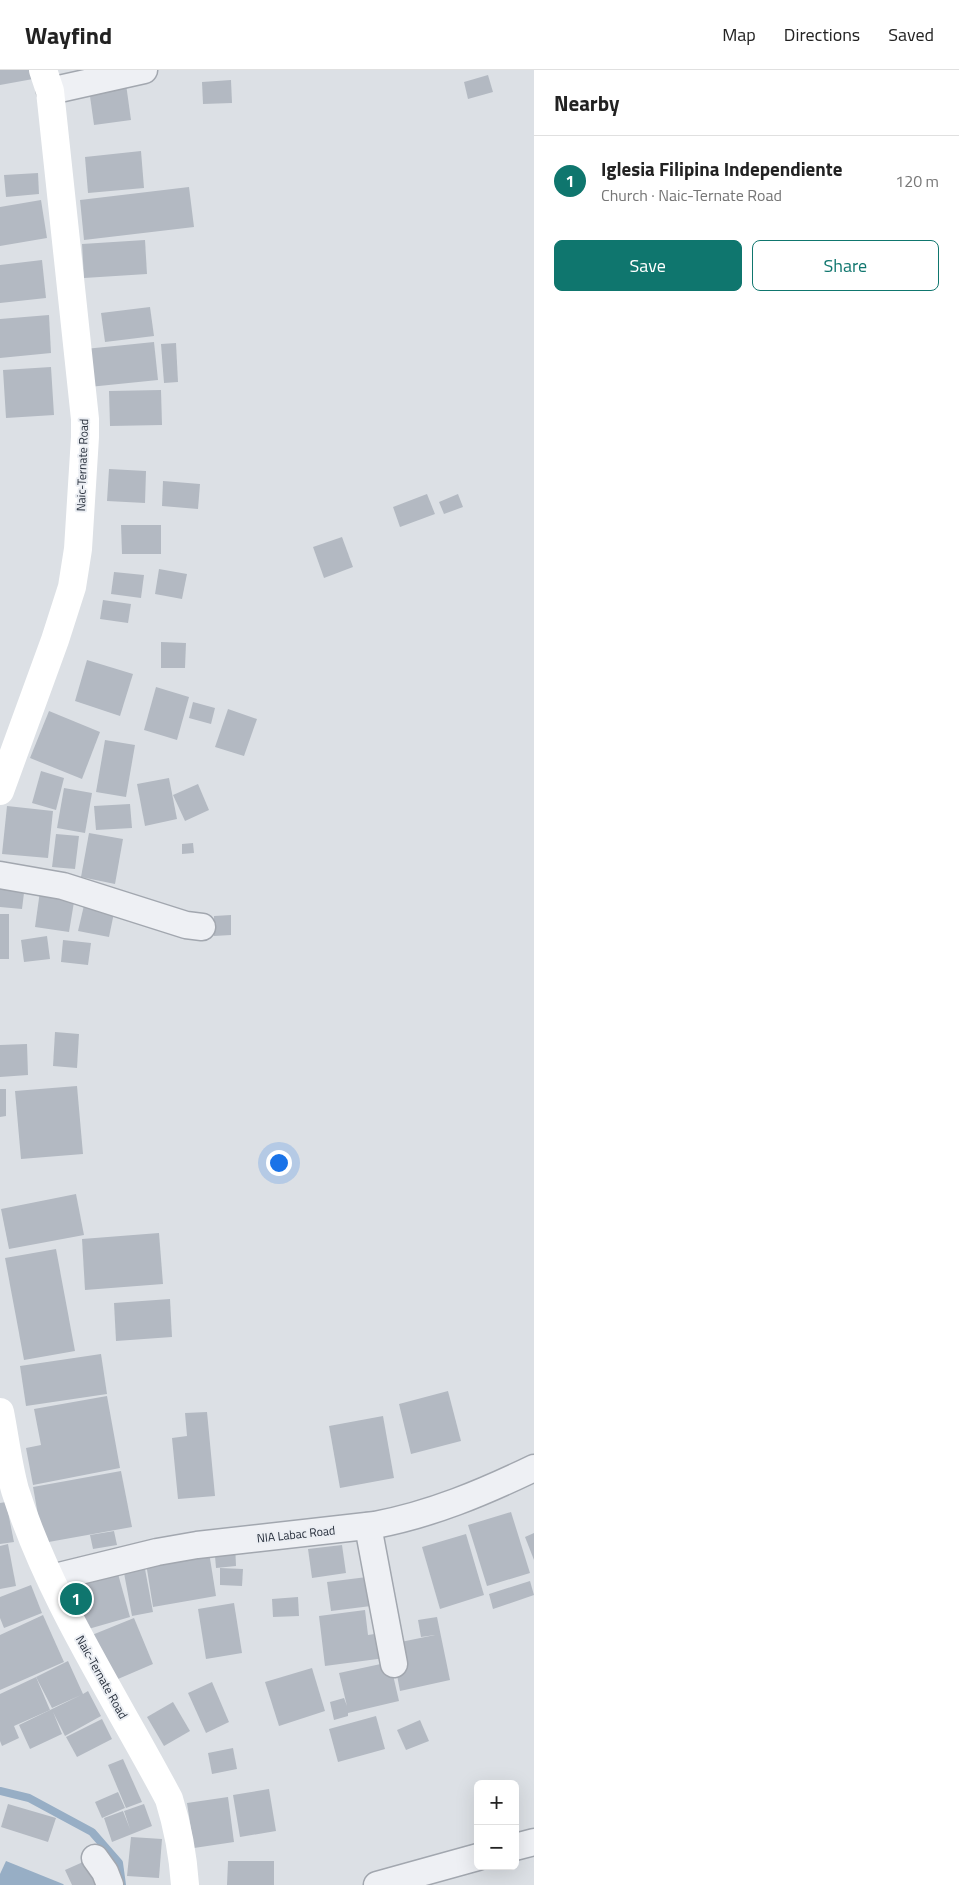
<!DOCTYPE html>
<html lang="en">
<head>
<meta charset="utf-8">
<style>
	body { margin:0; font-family:"Titillium Web",sans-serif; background:#f6f6f6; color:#222 }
	.controls { position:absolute; right:15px; bottom:15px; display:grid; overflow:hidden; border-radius:8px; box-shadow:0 5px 20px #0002 }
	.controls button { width:45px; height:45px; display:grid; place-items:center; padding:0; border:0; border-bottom:1px solid #e0e0e0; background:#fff; color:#222; font:25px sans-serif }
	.you { position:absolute; left:278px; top:1092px; width:18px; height:18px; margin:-12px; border:4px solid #fff; border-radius:50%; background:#1a73e8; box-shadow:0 0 0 8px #1a73e833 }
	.badge { display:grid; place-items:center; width:32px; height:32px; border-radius:50%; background:#0f766e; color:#fff; font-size:16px; font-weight:700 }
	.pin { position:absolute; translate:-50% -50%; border:2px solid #fff; box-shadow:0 1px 5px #0006 }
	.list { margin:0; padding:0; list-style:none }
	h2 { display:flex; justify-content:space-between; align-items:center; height:65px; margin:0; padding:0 20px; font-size:21px }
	h2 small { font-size:16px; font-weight:400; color:#767676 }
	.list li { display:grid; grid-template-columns:32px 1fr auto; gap:15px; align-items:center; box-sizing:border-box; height:90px; padding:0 20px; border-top:1px solid #e0e0e0 }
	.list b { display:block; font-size:19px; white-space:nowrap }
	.list p { margin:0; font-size:16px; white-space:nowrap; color:#767676 }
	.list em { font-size:16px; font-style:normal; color:#767676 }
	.actions { display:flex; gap:10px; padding:15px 20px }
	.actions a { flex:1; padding:11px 0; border:1px solid #0f766e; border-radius:8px; text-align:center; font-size:18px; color:#0f766e }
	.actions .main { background:#0f766e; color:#fff }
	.map { position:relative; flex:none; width:534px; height:1815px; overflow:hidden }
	header { display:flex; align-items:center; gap:30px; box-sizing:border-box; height:70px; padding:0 25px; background:#fff; border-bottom:1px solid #e0e0e0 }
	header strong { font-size:24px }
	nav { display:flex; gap:28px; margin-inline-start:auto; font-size:18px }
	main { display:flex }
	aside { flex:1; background:#fff }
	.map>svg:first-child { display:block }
	.water { fill:#97aec5 }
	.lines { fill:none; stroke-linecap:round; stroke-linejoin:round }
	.stream { stroke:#97aec5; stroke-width:8 }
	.building { fill:#b3b9c2 }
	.minor-casing { stroke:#a2a7af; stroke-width:29 }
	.minor { stroke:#eef0f4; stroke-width:26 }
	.secondary { stroke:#fff; stroke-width:28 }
	.labels { text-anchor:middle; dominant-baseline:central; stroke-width:4; stroke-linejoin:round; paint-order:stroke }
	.street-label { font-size:12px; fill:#262e3b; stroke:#ebeef3 }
</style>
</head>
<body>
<header>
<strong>Wayfind</strong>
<nav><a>Map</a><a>Directions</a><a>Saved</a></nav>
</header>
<main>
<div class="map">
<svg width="534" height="1815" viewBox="0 0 534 1815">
	<rect width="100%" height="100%" fill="#dce0e5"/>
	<path class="water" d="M6 1791 63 1814 64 1815H0V1804Z"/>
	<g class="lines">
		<path class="stream" d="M0 1721 29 1728 92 1762 119 1793 122 1815"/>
	</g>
	<g class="building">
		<path d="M0 0H32L33 9 0 15Z"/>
		<path d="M488 5 493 22 468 29 464 12Z"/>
		<path d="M231 10 232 33 203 34 202 12Z"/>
		<path d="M126 14 131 50 94 55 89 19Z"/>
		<path d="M141 81 144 118 88 123 85 87Z"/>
		<path d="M38 103 39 124 6 127 4 105Z"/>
		<path d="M189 117 194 157 84 170 80 130Z"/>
		<path d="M41 130 47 168 0 176V137Z"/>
		<path d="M145 170 147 204 84 208 82 174Z"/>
		<path d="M42 190 46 228 0 233V195Z"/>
		<path d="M150 237 154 266 105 272 101 243Z"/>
		<path d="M49 245 51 283 0 288V249Z"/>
		<path d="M154 272 158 310 89 317 85 279Z"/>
		<path d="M176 273 178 312 164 313 161 274Z"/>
		<path d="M51 297 54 345 6 348 3 300Z"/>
		<path d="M161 320 162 355 110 356 109 321Z"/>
		<path d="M109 399 146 401 145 433 107 431Z"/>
		<path d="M163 411 200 414 198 439 162 436Z"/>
		<path d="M427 424 435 444 400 457 393 437Z"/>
		<path d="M458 424 463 437 444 444 439 432Z"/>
		<path d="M121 455H161V484H122Z"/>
		<path d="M342 467 353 497 324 508 313 477Z"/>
		<path d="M159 499 187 504 182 529 155 524Z"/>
		<path d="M114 502 144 505 141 528 111 524Z"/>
		<path d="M103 530 131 534 128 553 100 549Z"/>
		<path d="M161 572 186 573 185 598H161Z"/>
		<path d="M87 590 133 604 120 646 75 631Z"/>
		<path d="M156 617 189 627 177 670 144 660Z"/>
		<path d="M193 632 215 638 211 654 189 648Z"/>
		<path d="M228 639 257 649 244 686 215 677Z"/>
		<path d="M49 641 100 662 82 709 30 688Z"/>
		<path d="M105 670 135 675 126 727 96 722Z"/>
		<path d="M41 701 64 708 56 740 32 733Z"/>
		<path d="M169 708 177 749 145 756 137 714Z"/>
		<path d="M198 714 209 740 185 751 173 725Z"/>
		<path d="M64 718 92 723 85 763 57 758Z"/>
		<path d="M130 734 132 758 96 760 94 736Z"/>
		<path d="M7 736 53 741 48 788 2 784Z"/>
		<path d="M89 763 123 769 115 814 81 807Z"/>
		<path d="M56 764 79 766 75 799 52 797Z"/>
		<path d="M193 773 194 783 182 784V774Z"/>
		<path d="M0 813 25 815 22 839 0 837Z"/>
		<path d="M40 821 75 826 69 862 35 857Z"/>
		<path d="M85 831 115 838 109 867 78 861Z"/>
		<rect x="0" y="844" width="9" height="45"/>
		<path d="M231 845V865L214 866V846Z"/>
		<path d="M47 866 50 889 24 892 21 870Z"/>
		<path d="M63 870 91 873 88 895 61 892Z"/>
		<path d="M55 962 79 964 77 998 53 996Z"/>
		<path d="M27 974 28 1005 0 1007V975Z"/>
		<path d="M77 1016 83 1084 21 1089 15 1021Z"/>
		<path d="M0 1019H6V1046L0 1047Z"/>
		<path d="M76 1124 84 1165 9 1179 1 1139Z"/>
		<path d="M159 1163 163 1214 85 1220 82 1169Z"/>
		<path d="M56 1179 75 1281 24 1290 5 1188Z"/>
		<path d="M170 1229 172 1267 116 1271 114 1233Z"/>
		<path d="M101 1284 107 1324 26 1336 20 1296Z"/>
		<path d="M448 1321 461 1371 411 1384 399 1334Z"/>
		<path d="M107 1326 120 1398 33 1415 26 1378 41 1375 34 1339Z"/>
		<path d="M207 1342 215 1426 178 1429 172 1368 187 1366 185 1343Z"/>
		<path d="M383 1346 394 1408 340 1418 329 1356Z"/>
		<path d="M121 1401 132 1457 43 1473 33 1417Z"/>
		<path d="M6 1432 14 1472 0 1474V1433Z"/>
		<path d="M511 1442 530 1503 487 1516 468 1455Z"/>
		<path d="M114 1461 117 1475 93 1479 90 1465Z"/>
		<path d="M534 1463V1490L525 1467Z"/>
		<path d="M466 1464 484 1525 440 1539 422 1477Z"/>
		<path d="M235 1473 236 1496 216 1498 214 1474Z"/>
		<path d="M8 1474 16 1516 0 1519V1476Z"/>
		<path d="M342 1475 346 1503 312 1508 308 1479Z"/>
		<path d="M208 1476 216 1526 153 1537 145 1487Z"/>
		<path d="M143 1488 153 1542 132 1546 122 1492Z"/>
		<path d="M115 1493 130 1547 78 1562 63 1508Z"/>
		<path d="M220 1498 243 1499 242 1516 220 1515Z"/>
		<path d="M375 1506 379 1535 331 1541 327 1512Z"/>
		<path d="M530 1511 534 1525 493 1539 489 1524Z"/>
		<path d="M31 1515 42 1543 4 1558 0 1548V1527Z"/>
		<path d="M298 1527 299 1546 273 1547 272 1529Z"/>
		<path d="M234 1533 242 1583 206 1589 198 1539Z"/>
		<path d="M365 1540 368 1565 381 1563 385 1588 325 1596 319 1546Z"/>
		<path d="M43 1545 64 1592 0 1620V1565Z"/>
		<path d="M437 1547 450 1610 400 1621 391 1574 435 1565 421 1567 418 1550Z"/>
		<path d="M134 1548 153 1594 111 1612 92 1565Z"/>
		<path d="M68 1591 83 1624 88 1621 101 1646 65 1666 53 1642 62 1664 30 1679 19 1655 81 1625 52 1638 36 1607Z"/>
		<path d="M390 1592 399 1631 348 1643V1646L334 1650 330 1632 344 1628 347 1636 339 1603Z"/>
		<path d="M312 1598 325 1641 279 1656 265 1612Z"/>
		<path d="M36 1607 50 1640 14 1656 19 1668 2 1676 0 1671V1624Z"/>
		<path d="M212 1612 229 1652 206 1663 188 1623Z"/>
		<path d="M173 1632 190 1661 164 1676 147 1647Z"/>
		<path d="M376 1646 385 1679 338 1692 329 1659Z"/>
		<path d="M102 1649 112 1669 77 1687 66 1667Z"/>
		<path d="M420 1650 429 1671 406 1680 397 1660Z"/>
		<path d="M233 1678 237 1699 212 1704 208 1683Z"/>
		<path d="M123 1689 142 1732 126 1738 108 1695Z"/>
		<path d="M269 1719 276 1761 240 1767 233 1725Z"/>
		<path d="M118 1722 125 1738 102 1748 95 1732Z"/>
		<path d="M228 1727 234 1772 194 1778 187 1733Z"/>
		<path d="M8 1734 56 1748 48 1772 1 1757Z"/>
		<path d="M144 1734 152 1756 112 1772 104 1748 123 1741 130 1759 124 1741Z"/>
		<path d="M131 1767 162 1769 159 1808 127 1806Z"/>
		<path d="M92 1788 104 1815H72L65 1800Z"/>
		<path d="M228 1791H274V1815H227Z"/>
	</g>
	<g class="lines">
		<defs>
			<g id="minor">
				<path d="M50 21 144 0"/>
				<path d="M0 805 63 816 186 855 202 857"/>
				<path d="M368 1456 394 1594"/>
				<path d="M51 1508 157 1482 197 1475 375 1455C432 1444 482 1423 534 1398"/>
				<path d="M515 1777 534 1772"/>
				<path d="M95 1788 105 1802 110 1815"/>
				<path d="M377 1815 478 1787"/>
			</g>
		</defs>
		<use href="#minor" class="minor-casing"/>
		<use href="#minor" class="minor"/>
		<g class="secondary">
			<path d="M0 721 55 570 72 517 78 479 85 367V349L50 21 43 0"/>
			<path d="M0 1342C5 1367 8 1395 15 1420 50 1530 116 1628 169 1729 178 1758 183 1785 185 1815"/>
		</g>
	</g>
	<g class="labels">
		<g class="street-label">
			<text transform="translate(82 395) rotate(-88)">Naic-Ternate Road</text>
			<text transform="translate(296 1464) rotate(-6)">NIA Labac Road</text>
			<text transform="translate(102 1607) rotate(61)">Naic-Ternate Road</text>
		</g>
	</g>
</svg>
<div class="controls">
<button>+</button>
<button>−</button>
</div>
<div class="you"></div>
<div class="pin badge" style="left:76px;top:1529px">1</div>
</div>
<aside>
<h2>Nearby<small></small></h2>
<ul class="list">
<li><span class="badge">1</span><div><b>Iglesia Filipina Independiente</b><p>Church · Naic-Ternate Road</p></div><em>120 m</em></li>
</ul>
<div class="actions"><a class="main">Save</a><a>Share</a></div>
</aside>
</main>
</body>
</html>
